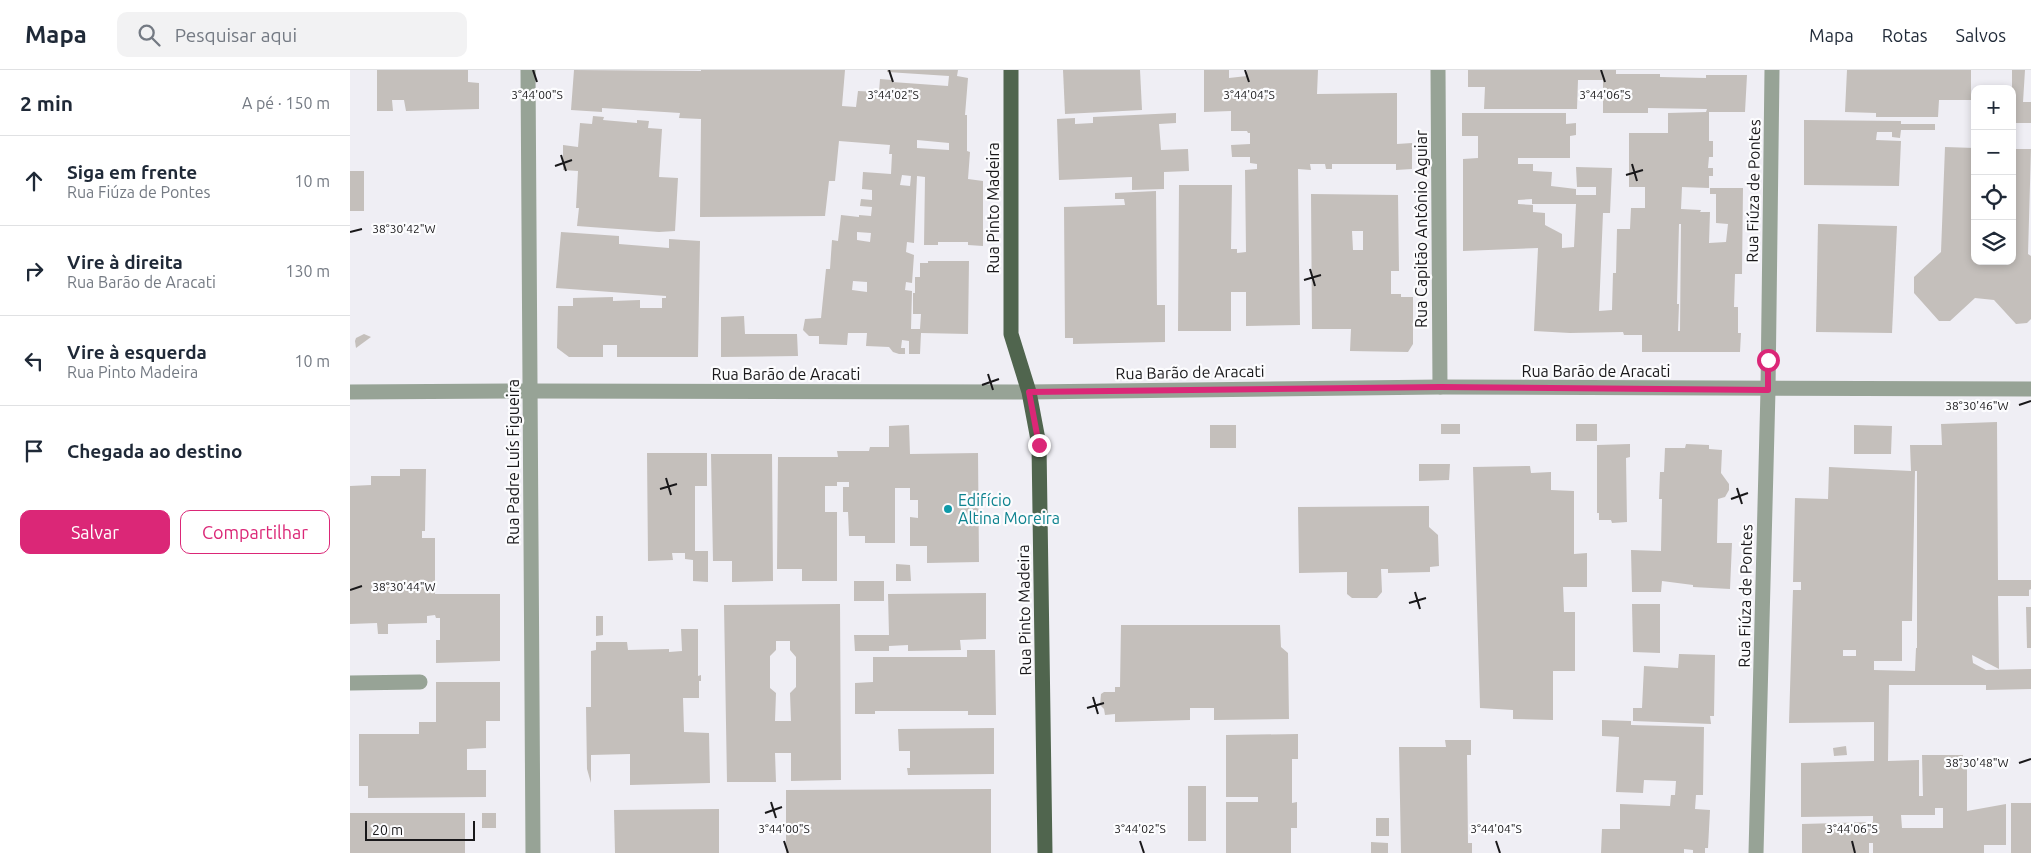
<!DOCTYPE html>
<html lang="pt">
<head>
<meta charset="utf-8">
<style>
	body { margin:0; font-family:Ubuntu,sans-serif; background:#f2f2f3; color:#1f2937 }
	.controls { position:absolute; right:15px; top:15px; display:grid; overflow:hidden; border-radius:10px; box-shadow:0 2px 8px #0003 }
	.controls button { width:45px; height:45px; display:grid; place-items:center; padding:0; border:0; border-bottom:1px solid #e0e1e3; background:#fff; color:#1f2937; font:25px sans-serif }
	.scale { position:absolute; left:15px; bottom:12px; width:110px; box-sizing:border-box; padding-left:5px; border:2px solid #19181a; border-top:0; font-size:14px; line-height:18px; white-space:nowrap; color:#19181a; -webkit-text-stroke:4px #fcfcfe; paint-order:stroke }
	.stop { position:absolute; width:15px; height:15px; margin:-11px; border:4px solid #db2777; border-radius:50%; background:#fff }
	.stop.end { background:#db2777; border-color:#fff; box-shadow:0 1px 5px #0008 }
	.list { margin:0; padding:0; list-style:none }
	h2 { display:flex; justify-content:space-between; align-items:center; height:65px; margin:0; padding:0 20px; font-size:21px }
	h2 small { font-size:16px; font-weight:400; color:#747a83 }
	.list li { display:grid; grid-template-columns:32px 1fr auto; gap:15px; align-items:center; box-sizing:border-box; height:90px; padding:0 20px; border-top:1px solid #e0e1e3 }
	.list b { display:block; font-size:19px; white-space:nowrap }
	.list p { margin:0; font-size:16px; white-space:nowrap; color:#747a83 }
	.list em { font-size:16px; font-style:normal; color:#747a83 }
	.actions { display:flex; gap:10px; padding:15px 20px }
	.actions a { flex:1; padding:11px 0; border:1px solid #db2777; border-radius:10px; text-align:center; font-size:18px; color:#db2777 }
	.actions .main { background:#db2777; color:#fff }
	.icon { flex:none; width:28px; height:28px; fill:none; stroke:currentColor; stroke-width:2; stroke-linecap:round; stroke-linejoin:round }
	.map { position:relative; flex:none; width:1681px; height:783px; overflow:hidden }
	header { display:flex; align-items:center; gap:30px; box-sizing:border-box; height:70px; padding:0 25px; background:#fff; border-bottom:1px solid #e0e1e3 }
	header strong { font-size:24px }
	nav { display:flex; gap:28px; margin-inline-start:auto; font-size:18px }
	.search { width:350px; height:45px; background:#f2f2f3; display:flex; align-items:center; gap:12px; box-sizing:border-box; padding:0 18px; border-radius:10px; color:#747a83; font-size:19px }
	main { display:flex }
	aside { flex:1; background:#fff }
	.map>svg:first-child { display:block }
	.building { fill:#c4bfbb; fill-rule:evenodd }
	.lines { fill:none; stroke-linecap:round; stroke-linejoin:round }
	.minor { stroke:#97a396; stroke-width:15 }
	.major { stroke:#50654e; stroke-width:15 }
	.route { stroke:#db2777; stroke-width:6 }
	.ticks { fill:none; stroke:#19181a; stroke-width:2 }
	.culture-dot { fill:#0f9aa8; stroke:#fcfcfe; stroke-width:2 }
	.labels { text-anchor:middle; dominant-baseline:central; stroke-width:4.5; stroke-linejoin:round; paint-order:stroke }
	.street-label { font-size:16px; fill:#19181a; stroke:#fcfcfe }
	.culture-label { font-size:16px; fill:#0d838f; stroke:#fcfcfe; text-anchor:start }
	.ticks-label { font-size:12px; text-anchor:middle; fill:#19181a; stroke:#fcfcfe; stroke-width:4.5; stroke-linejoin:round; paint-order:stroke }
</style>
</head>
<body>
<header>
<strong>Mapa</strong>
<div class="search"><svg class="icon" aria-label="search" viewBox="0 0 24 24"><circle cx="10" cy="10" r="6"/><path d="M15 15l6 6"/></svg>Pesquisar aqui</div>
<nav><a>Mapa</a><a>Rotas</a><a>Salvos</a></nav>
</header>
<main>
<aside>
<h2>2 min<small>A pé · 150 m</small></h2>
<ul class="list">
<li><svg class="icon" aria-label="ahead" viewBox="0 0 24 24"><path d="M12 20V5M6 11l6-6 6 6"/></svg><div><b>Siga em frente</b><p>Rua Fiúza de Pontes</p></div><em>10 m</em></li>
<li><svg class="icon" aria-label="right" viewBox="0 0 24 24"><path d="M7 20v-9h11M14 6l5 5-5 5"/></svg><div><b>Vire à direita</b><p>Rua Barão de Aracati</p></div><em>130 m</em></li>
<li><svg class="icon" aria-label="left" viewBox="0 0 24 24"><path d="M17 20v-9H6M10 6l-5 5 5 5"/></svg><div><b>Vire à esquerda</b><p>Rua Pinto Madeira</p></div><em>10 m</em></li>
<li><svg class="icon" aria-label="arrive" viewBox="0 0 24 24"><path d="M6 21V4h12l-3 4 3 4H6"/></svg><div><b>Chegada ao destino</b></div></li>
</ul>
<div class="actions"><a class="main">Salvar</a><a>Compartilhar</a></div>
</aside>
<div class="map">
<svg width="1681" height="783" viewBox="0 0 1681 783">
	<rect width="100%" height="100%" fill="#efeef4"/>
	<g class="building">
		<path d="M27 0H118V12L129 13V39L56 41 54 30H42L43 41H27Z"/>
		<path d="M224 0 351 1V0H495L492 36 506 37 508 21 529 22 530 9 542 10V12L598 16 599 6 537 2V0H608L607 6 618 8 615 45H617V81L620 82 618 109 633 111V176L618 175V172H588V175H574L575 107 567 106 564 173 557 172 556 182 564 185 562 213 556 212 555 220 562 221 561 259H570L571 244H563V223H565V207H570V193H578V191H619L618 264 571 263 570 284H559V271L552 270 551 278H555V284H549L543 282 539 277 516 276 517 263H498L497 275 469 274V266H459L453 260 455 249 471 248 476 199H480L482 170 488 171 491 145 509 147V145L521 146 522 137 510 136 511 129 522 130V120L512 119 513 102 541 104 542 84H539L540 75 489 71 485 111H479L475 146 350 147 351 49 329 48 330 43 252 38V42L221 40ZM567 70 599 73V80L567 78ZM552 105 561 106 560 116 550 115ZM507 162 521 163 520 172 507 170ZM503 211 517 212V222L502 220Z"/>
		<path d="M713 0H790L792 40 715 44Z"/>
		<path d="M854 0H879V8L897 6V0H968L967 24 1047 23V74L1062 73V99L1046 100V94H982V99H976L975 94H960L961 100 948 99 950 255 896 256V222H881V261H828L829 115H882L881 179H887V183L896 182 895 100 907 99V94L900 93V87H882L881 75 900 74V63H898L897 61H881V41L854 42Z"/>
		<path d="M1118 0H1266V4H1310V7L1356 8V5H1397L1395 42H1359V71H1363V87H1359L1358 98H1363V106H1359V118L1332 117 1331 139 1351 140 1350 142H1360L1359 173 1376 172 1378 154 1366 153V124H1360V118H1393L1392 204H1385L1384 237H1388V263H1391L1390 282H1292V265H1274L1273 262 1220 263 1184 261 1188 178 1113 181V89L1128 88V66H1112V43H1216V54L1226 53V65L1220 66V88H1168V94H1183V101L1202 102 1201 116 1226 119V125H1246V117H1227L1226 97 1262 98 1260 143H1253L1249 241 1262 240 1263 203H1266L1267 159H1280L1281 138H1295V117H1279V63H1318V43L1356 42 1357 39 1298 38V43H1253V10H1228L1227 39H1134L1135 17H1118ZM1182 129V134H1226L1224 177 1212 178V164L1195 155V143L1183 142V135L1168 134V130ZM1329 154H1331L1330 261H1328L1329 234H1327Z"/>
		<path d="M1497 0H1621V30H1589L1588 47H1526V43L1495 42Z"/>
		<path d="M1662 0H1675L1673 32H1681V53H1662Z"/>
		<path d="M826 43V53L809 54 811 80 838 79 839 101 814 102V119L782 120V107L709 110 707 49 725 48V54L743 53V47Z"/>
		<path d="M243 46 254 47 253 50 287 53V50L299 51 298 58 312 59 309 107 328 108 325 161 309 162 227 156 229 138H226L228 101 213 100V75L228 77 230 53 242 54Z"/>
		<path d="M1454 50 1551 51V54H1585V60H1551L1550 68 1542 67V62H1527L1526 70 1551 71 1549 116 1454 115Z"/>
		<path d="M1595 77 1625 78V191H1662V79H1681L1678 184 1681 186V249L1677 253 1666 254 1644 230 1625 228 1600 251H1589L1564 223V207L1591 182Z"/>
		<rect x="0" y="101" width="14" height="40"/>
		<path d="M806 121 807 235H815V272L723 274V268H715L714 137 775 135 774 129H765V123Z"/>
		<path d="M961 124 1048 125 1049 201H1041V224H1051V227H1063V274L1058 282 1000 281 1001 259H962ZM1002 161H1013V180H1003Z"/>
		<path d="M1468 154 1547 156 1542 263 1466 262Z"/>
		<path d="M211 162 269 166V174L319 178V169L350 171 348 287H267V275H253V287H219L207 278 208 236H223V228L263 227V231L290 230V238H312V228H316V226L206 218Z"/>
		<path d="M394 246 395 264H447L448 286 371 287V247Z"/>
		<path d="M14 264 21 267 6 278 5 271 6 268Z"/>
		<path d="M1647 352 1648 510H1681V519L1679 520V526H1648L1649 599 1622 585 1623 593 1636 600 1681 599V619L1636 620V615H1539L1538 691 1569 690V726H1573L1572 685H1613L1612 696 1617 695V741L1656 734V775H1634V783H1523V773H1519V783H1452V754L1523 752V746L1451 747V693L1524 691V652L1439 653 1443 520H1451V512H1443L1445 428 1478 429 1479 397 1561 401 1560 375H1592L1591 354ZM1565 401H1567V578H1566L1565 601 1524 600V591H1552V551H1562ZM1493 580H1506V586H1493ZM1585 738H1593V758H1552L1551 745H1585Z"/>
		<rect x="1091" y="354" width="19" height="10"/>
		<rect x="1226" y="354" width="21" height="17"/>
		<path d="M559 355 560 384 628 383 629 492 577 493V476H560V447L568 448V430H560V418H545V473H515V466H499L498 442H493V417H499V412H487V416H475V442H487V511H452V499H427L428 387H488L487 381H519L520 377H539V356Z"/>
		<rect x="860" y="355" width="26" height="23"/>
		<path d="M1504 355 1542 356 1541 384H1504Z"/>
		<path d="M1280 374V387L1276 388 1277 452 1262 453 1261 450H1249V443H1247V375Z"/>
		<path d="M1336 374 1359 375V379L1372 380 1371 403 1379 414V420L1375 427 1368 429 1367 473H1382L1380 519 1343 517V515L1312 511 1311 522H1282L1281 480 1311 481 1312 429H1309L1310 402H1314L1315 378H1335Z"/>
		<path d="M297 383H357V416H345V481H358V512L343 511V490L335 489V483H322L323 490 298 491Z"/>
		<path d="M361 384H422L423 511 382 512V491H363Z"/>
		<path d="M1069 394H1100L1099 410 1069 411Z"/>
		<path d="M1180 396 1181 403 1201 402V420L1224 421V484L1237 483V517H1213L1214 542H1225V601H1203V650L1163 649V640L1130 638 1123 397Z"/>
		<path d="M50 399H76L75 461H72V468H85V524H150V591L86 593V570H90V548H86L85 545 77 546V553L38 554V564H28L27 553 0 554V416L21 415V406H50Z"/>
		<path d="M1079 436V457L1088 465 1089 496 1080 497V502L1038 503V499H1031L1032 522 1027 528H1002L997 524V502L949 503 948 437Z"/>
		<path d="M546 494 560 495 561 511H546Z"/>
		<rect x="504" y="511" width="30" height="20"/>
		<path d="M636 523V569L610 570 611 580 558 581V575L539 576V581H505L504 565H539L538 524Z"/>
		<path d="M490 534 491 710 441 711V683H425L426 712H377L374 535ZM426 571H440V580L446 587V617L440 623 441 651H425L426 623 420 618V586L426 580Z"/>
		<path d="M1282 534H1310V583L1283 582Z"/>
		<path d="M1676 537H1681V578H1677Z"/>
		<path d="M246 546H253V565L246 566Z"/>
		<path d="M771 555H930L931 577 938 583 939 649 864 650V638H840V650L765 652V644L755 645 754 639 750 635 751 624 754 622H765V617H770Z"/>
		<path d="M331 559H348V606L351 605V611H349V628H333L334 662 359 663 360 713 280 715V684L241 685V713L237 699 236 637H241V581L246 580V572H277L278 580 319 579V582L332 581Z"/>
		<path d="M617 580H645L646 645H618V641H525V644H505V613L523 612V587H617Z"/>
		<path d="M1329 584 1365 585 1364 646H1360L1361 654 1283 651V638H1292L1294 596 1328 598Z"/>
		<path d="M86 612H150V651H136V678L117 679V700H136V727L18 728V716H9V664H69V652H86Z"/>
		<path d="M1252 650 1281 651V655L1354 657 1353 725H1346L1345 739 1360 740 1358 778H1355V783H1343V780L1334 779V783H1251L1252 759H1270V734L1320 736 1321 725H1325L1326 711 1294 710 1293 723 1266 722 1269 667 1252 666Z"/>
		<path d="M644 658V704L558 705 557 698H560V681H549L548 659Z"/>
		<path d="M948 664V689H942V733L947 732V758H941V783H876V732H908V727H876V665Z"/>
		<path d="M1095 670H1121V685H1117L1118 773H1122V783H1051L1049 677H1096Z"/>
		<path d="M1496 676 1497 685 1484 686 1483 678Z"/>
		<rect x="838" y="716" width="18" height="55"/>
		<path d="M641 719V783H436V720Z"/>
		<rect x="1661" y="733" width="20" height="50"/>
		<path d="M369 739V783H265L264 740Z"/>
		<rect x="0" y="743" width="115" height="40"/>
		<rect x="132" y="743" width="14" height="15"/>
		<rect x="1026" y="748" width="13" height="18"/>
		<path d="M1021 772 1038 773V783H1021Z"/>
	</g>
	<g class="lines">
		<g class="minor">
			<path d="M178 0 183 783"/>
			<path d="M1088 0 1090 317"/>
			<path d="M0 322 180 321 679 322 1090 317 1681 319"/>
			<path d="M0 613 70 612"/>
			<path d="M1406 783 1418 320 1422 0"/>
		</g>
		<path class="major" d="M661 0V264L679 322 689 375 695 783"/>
	</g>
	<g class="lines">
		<path class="route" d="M689 375 679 322 1090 317 1418 320V290"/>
	</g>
	<path class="ticks" d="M183 0 187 12M539 0 543 12M895 0 899 12M1251 0 1255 12M211 85 216 101M1282 94 1287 111M205 96 222 90M1276 105 1293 100M0 162 12 159M960 199 965 216M954 210 971 205M638 304 643 320M632 315 649 309M1669 335 1681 331M316 408 321 425M1387 418 1392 434M310 419 327 414M1381 429 1398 423M0 520 12 516M1065 522 1070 539M1059 533 1076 528M743 627 748 644M737 638 754 633M1669 693 1681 689M421 732 426 748M415 743 432 737M434 771 438 783M790 771 794 783M1146 771 1150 783M1502 771 1505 783"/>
	<circle class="culture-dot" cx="598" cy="439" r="5"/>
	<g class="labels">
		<g class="street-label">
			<text transform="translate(1403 121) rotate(-89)">Rua Fiúza de Pontes</text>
			<text transform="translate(643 138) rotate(-90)">Rua Pinto Madeira</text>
			<text transform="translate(1071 159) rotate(-90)">Rua Capitão Antônio Aguiar</text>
			<text x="1246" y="301">Rua Barão de Aracati</text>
			<text transform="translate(840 302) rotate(-1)">Rua Barão de Aracati</text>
			<text x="436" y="304">Rua Barão de Aracati</text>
			<text transform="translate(163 392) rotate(-90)">Rua Padre Luís Figueira</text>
			<text transform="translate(1395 526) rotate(-89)">Rua Fiúza de Pontes</text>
			<text transform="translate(674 540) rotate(-91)">Rua Pinto Madeira</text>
		</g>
		<g class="culture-label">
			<text x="608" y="430">Edifício<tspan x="608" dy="18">Altina Moreira</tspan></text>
		</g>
	</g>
	<g class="ticks-label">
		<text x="187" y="29">3°44'00"S</text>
		<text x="543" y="29">3°44'02"S</text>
		<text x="899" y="29">3°44'04"S</text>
		<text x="1255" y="29">3°44'06"S</text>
		<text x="54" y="163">38°30'42"W</text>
		<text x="1627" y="340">38°30'46"W</text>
		<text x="54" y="521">38°30'44"W</text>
		<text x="1627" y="697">38°30'48"W</text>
		<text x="434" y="763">3°44'00"S</text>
		<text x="790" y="763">3°44'02"S</text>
		<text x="1146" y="763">3°44'04"S</text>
		<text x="1502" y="763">3°44'06"S</text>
	</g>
</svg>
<div class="controls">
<button>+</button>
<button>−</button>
<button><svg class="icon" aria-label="locate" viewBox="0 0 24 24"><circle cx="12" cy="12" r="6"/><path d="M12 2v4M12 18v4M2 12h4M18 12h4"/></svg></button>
<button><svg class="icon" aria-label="layers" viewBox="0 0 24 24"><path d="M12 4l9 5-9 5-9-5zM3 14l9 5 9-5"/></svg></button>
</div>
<div class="scale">20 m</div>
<div class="stop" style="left:1418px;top:290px"></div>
<div class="stop end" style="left:689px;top:375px"></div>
</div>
</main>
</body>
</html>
